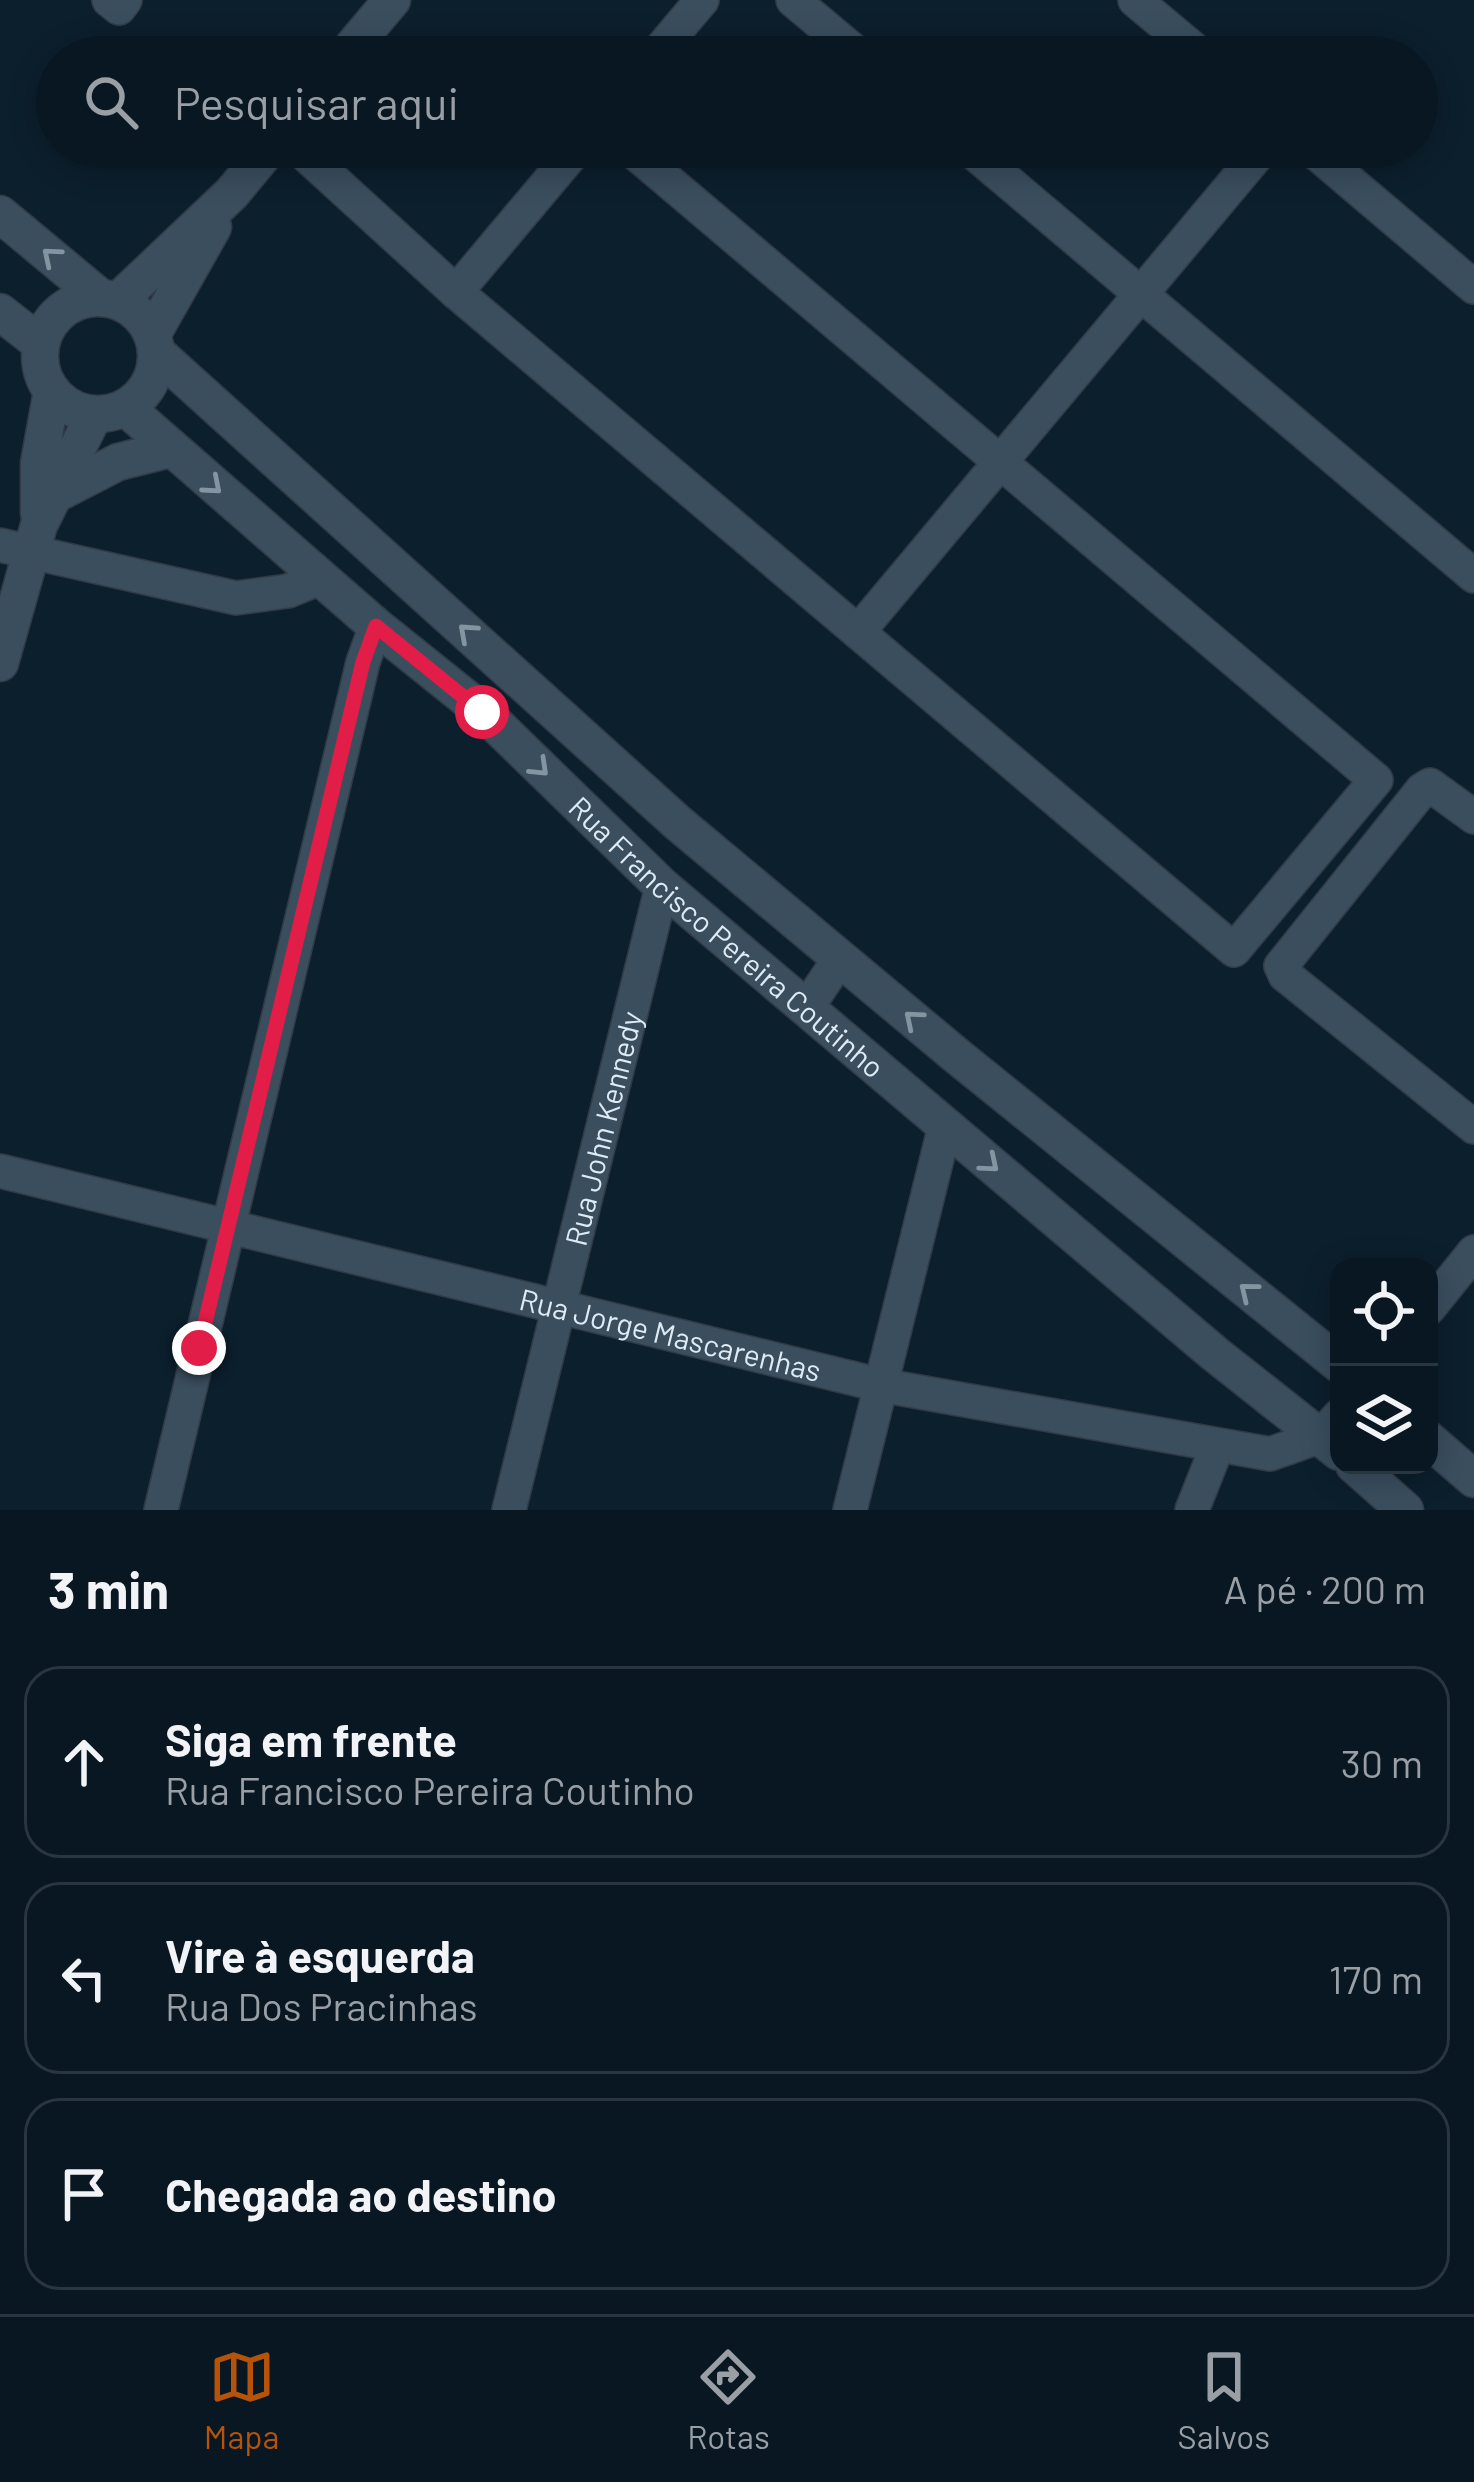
<!DOCTYPE html>
<html lang="pt">
<head>
<meta charset="utf-8">
<style>
	body { margin:0; font-family:Barlow,sans-serif; background:#17242f; color:#f1f3f6 }
	.controls { position:absolute; right:36px; bottom:36px; display:grid; overflow:hidden; border-radius:24px; box-shadow:0 6px 30px #0003 }
	.controls button { width:108px; height:108px; display:grid; place-items:center; padding:0; border:0; border-bottom:3px solid #293640; background:#091722; color:#f1f3f6; font:60px sans-serif }
	.stop { position:absolute; width:36px; height:36px; margin:-27px; border:9px solid #e11d48; border-radius:50%; background:#fff }
	.stop.end { background:#e11d48; border-color:#fff; box-shadow:0 3px 12px #0008 }
	.list { margin:0; padding:0; list-style:none }
	h2 { display:flex; justify-content:space-between; align-items:center; height:156px; margin:0; padding:0 48px; font-size:51px }
	h2 small { font-size:39px; font-weight:400; color:#999fa5 }
	.list li { display:grid; grid-template-columns:78px 1fr auto; gap:36px; align-items:center; box-sizing:border-box; height:192px; margin:0 24px 24px; padding:0 24px; border:3px solid #293640; border-radius:36px }
	.list b { display:block; font-size:45px; white-space:nowrap }
	.list p { margin:0; font-size:39px; white-space:nowrap; color:#999fa5 }
	.list em { font-size:39px; font-style:normal; color:#999fa5 }
	.icon { flex:none; width:66px; height:66px; fill:none; stroke:currentColor; stroke-width:2; stroke-linecap:round; stroke-linejoin:round }
	.map { position:relative; flex:none; width:1474px; height:1510px; overflow:hidden }
	.search { position:absolute; background:#091722; box-shadow:0 6px 30px #0003; left:36px; right:36px; top:36px; height:132px; display:flex; align-items:center; gap:30px; box-sizing:border-box; padding:0 42px; border-radius:66px; color:#999fa5; font-size:45px }
	.sheet { height:804px; background:#091722 }
	nav { display:flex; justify-content:space-around; align-items:center; box-sizing:border-box; height:168px; border-top:3px solid #293640; background:#091722; font-size:33px; color:#999fa5 }
	nav a { display:grid; justify-items:center; gap:6px }
	nav .on { color:#b45309 }
	.map>svg:first-child { display:block }
	.lines { fill:none; stroke-linecap:round; stroke-linejoin:round }
	.street-casing { stroke:#313a45; stroke-width:36 }
	.secondary-casing { stroke:#313a45; stroke-width:39 }
	.street { stroke:#3a4e5e; stroke-width:33 }
	.secondary { stroke:#3a4e5e; stroke-width:36 }
	.oneway { stroke:#8495a2 }
	.route { stroke:#e11d48; stroke-width:15 }
	.labels { text-anchor:middle; dominant-baseline:central; stroke-width:12; stroke-linejoin:round; paint-order:stroke }
	.street-label { font-size:30px; fill:#dfebf4; stroke:#041523 }
</style>
</head>
<body>
<div class="map">
<svg width="1474" height="1510" viewBox="0 0 1474 1510">
	<rect width="100%" height="100%" fill="#0c1f2d"/>
	<g class="lines">
		<defs>
			<g id="street">
				<path d="M109 0 119 8 125 0"/>
				<path d="M793 0 861 57"/>
				<path d="M1135 0 1203 57"/>
				<path d="M654 57 702 0"/>
				<path d="M297 147 456 292 1234 950 1376 780 628 147"/>
				<path d="M967 147 1474 576"/>
				<path d="M1309 147 1474 287"/>
				<path d="M456 292 578 147"/>
				<path d="M0 545 236 598 288 591 320 578"/>
				<path d="M858 632 1264 147"/>
				<path d="M1474 817 1430 785 1422 790 1281 966 1285 975 1474 1127"/>
				<path d="M806 1009 840 958"/>
				<path id="s1" d="M0 1171 880 1385 1270 1454 1321 1436 1339 1416"/>
				<path d="M1429 1308 1474 1252"/>
				<path d="M161 1510 363 662 376 626"/>
				<path id="s2" d="M509 1510 662 886"/>
				<path d="M850 1510 945 1126"/>
				<path d="M1192 1510 1217 1447"/>
			</g>
			<g id="secondary">
				<path d="M344 57 392 0"/>
				<path d="M0 214 101 298"/>
				<circle cx="98" cy="356" r="58"/>
				<path d="M118 301 232 193 270 147"/>
				<path d="M0 312 41 344"/>
				<path d="M152 335 213 227"/>
				<path d="M156 352 678 823 957 1056 1339 1364"/>
				<path id="s3" d="M126 408 376 626 482 711 662 886 1215 1354 1339 1452"/>
				<path d="M52 496 118 462 170 449"/>
				<path d="M39 513V463L52 391"/>
				<path d="M0 663 39 525 94 415"/>
				<path d="M1429 1440 1474 1479"/>
				<path d="M1354 1465 1405 1510"/>
			</g>
		</defs>
		<use href="#street" class="street-casing"/>
		<use href="#secondary" class="secondary-casing"/>
		<use href="#street" class="street"/>
		<use href="#secondary" class="secondary"/>
	</g>
	<defs><path id="oneway-chevron" d="M-2-3.5L2.5 0L-2 3.5" fill="none" stroke-width="1.6" stroke-linecap="round" stroke-linejoin="round" transform="scale(3)"/></defs>
	<g class="oneway">
		<use href="#oneway-chevron" transform="translate(51 256) rotate(-140)"/>
		<use href="#oneway-chevron" transform="translate(213 486) rotate(41)"/>
		<use href="#oneway-chevron" transform="translate(467 632) rotate(-138)"/>
		<use href="#oneway-chevron" transform="translate(540 768) rotate(44)"/>
		<use href="#oneway-chevron" transform="translate(913 1019) rotate(-140)"/>
		<use href="#oneway-chevron" transform="translate(990 1164) rotate(40)"/>
		<use href="#oneway-chevron" transform="translate(1248 1291) rotate(-141)"/>
	</g>
	<g class="lines">
		<path class="route" d="M199 1348 363 662 376 626 482 712"/>
	</g>
	<g class="labels">
		<g class="street-label">
			<text stroke="none"><textPath href="#s3" startOffset="801">Rua Francisco Pereira Coutinho</textPath></text>
			<text stroke="none"><textPath href="#s2" startOffset="393">Rua John Kennedy</textPath></text>
			<text stroke="none"><textPath href="#s1" startOffset="690">Rua Jorge Mascarenhas</textPath></text>
		</g>
	</g>
</svg>
<div class="controls">
<button><svg class="icon" aria-label="locate" viewBox="0 0 24 24"><circle cx="12" cy="12" r="6"/><path d="M12 2v4M12 18v4M2 12h4M18 12h4"/></svg></button>
<button><svg class="icon" aria-label="layers" viewBox="0 0 24 24"><path d="M12 4l9 5-9 5-9-5zM3 14l9 5 9-5"/></svg></button>
</div>
<div class="stop" style="left:482px;top:712px"></div>
<div class="stop end" style="left:199px;top:1348px"></div>
<div class="search"><svg class="icon" aria-label="search" viewBox="0 0 24 24"><circle cx="10" cy="10" r="6"/><path d="M15 15l6 6"/></svg>Pesquisar aqui</div>
</div>
<section class="sheet">
<h2>3 min<small>A pé · 200 m</small></h2>
<ul class="list">
<li><svg class="icon" aria-label="ahead" viewBox="0 0 24 24"><path d="M12 20V5M6 11l6-6 6 6"/></svg><div><b>Siga em frente</b><p>Rua Francisco Pereira Coutinho</p></div><em>30 m</em></li>
<li><svg class="icon" aria-label="left" viewBox="0 0 24 24"><path d="M17 20v-9H6M10 6l-5 5 5 5"/></svg><div><b>Vire à esquerda</b><p>Rua Dos Pracinhas</p></div><em>170 m</em></li>
<li><svg class="icon" aria-label="arrive" viewBox="0 0 24 24"><path d="M6 21V4h12l-3 4 3 4H6"/></svg><div><b>Chegada ao destino</b></div></li>
</ul>
</section>
<nav>
<a class="on"><svg class="icon" aria-label="map" viewBox="0 0 24 24"><path d="M3 6l6-2 6 2 6-2v14l-6 2-6-2-6 2zM9 4v14M15 6v14"/></svg>Mapa</a>
<a><svg class="icon" aria-label="directions" viewBox="0 0 24 24"><path d="M12 3l9 9-9 9-9-9zM9 14v-3h6M13 9l2 2-2 2"/></svg>Rotas</a>
<a><svg class="icon" aria-label="saved" viewBox="0 0 24 24"><path d="M7 4h10v16l-5-4-5 4z"/></svg>Salvos</a>
</nav>
</body>
</html>
